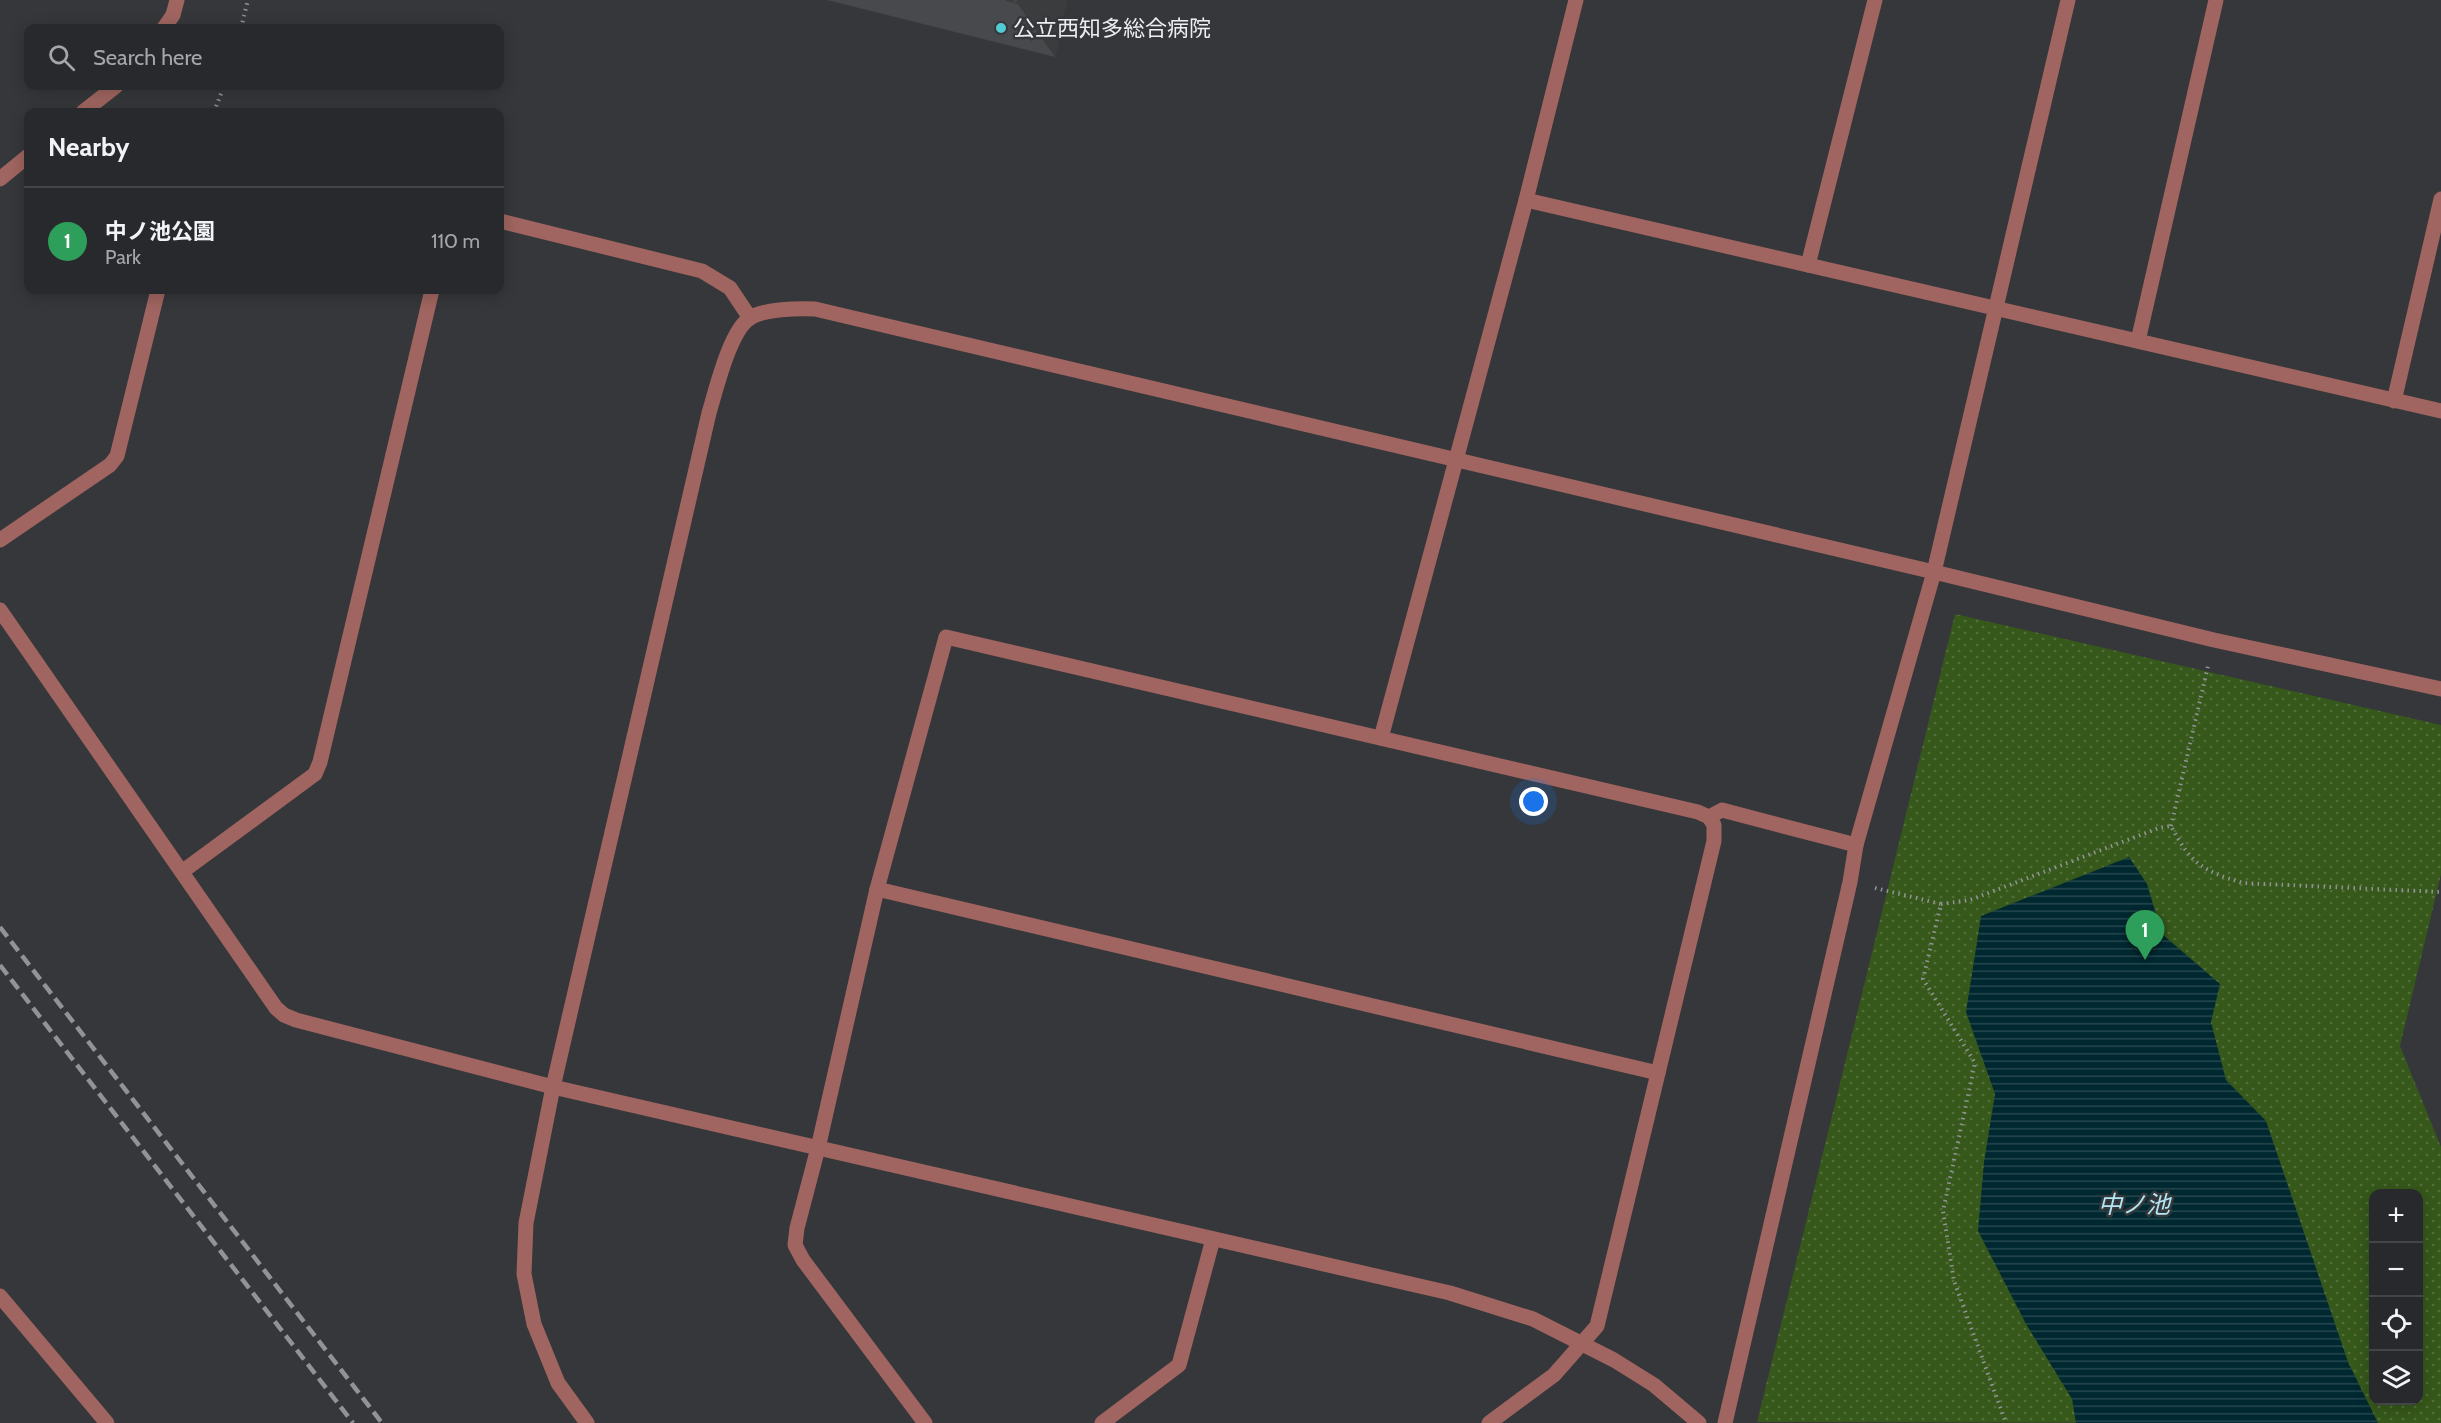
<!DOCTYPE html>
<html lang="en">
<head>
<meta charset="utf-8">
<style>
	body { margin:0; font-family:Cabin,"Noto Sans JP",sans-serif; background:#343538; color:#f1f3f6 }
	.controls { position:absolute; right:18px; bottom:18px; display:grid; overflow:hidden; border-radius:12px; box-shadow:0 3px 15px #0003 }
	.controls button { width:54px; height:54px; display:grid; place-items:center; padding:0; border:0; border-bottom:2px solid #444548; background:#28292c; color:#f1f3f6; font:30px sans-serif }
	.you { position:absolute; left:1534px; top:802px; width:21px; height:21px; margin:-15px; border:4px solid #fff; border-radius:50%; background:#1a73e8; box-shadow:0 0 0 9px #1a73e833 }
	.badge { display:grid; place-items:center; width:39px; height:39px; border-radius:50%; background:#8bbbb9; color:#fff; font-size:20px; font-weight:700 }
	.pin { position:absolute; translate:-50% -50px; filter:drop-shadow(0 2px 3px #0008) }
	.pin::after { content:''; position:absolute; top:32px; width:21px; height:18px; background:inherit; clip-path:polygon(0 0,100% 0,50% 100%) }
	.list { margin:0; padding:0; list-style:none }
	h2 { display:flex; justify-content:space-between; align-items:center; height:78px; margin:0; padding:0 24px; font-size:26px }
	h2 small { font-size:20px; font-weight:400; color:#a5a6a9 }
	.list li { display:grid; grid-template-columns:39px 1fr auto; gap:18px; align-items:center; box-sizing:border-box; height:108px; padding:0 24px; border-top:2px solid #444548 }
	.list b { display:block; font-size:22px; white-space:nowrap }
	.list p { margin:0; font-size:20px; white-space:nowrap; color:#a5a6a9 }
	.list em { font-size:20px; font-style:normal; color:#a5a6a9 }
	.icon { flex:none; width:33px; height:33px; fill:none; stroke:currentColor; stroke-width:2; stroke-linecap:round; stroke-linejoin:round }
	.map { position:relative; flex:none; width:2441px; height:1423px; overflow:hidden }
	.search { position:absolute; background:#28292c; box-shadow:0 3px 15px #0003; left:24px; top:24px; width:480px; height:66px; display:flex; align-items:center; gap:15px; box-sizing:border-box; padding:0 21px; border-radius:12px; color:#a5a6a9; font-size:22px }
	.panel { position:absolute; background:#28292c; box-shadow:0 3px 15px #0003; left:24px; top:108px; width:480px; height:186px; border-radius:12px }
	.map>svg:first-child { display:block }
	.grass { fill:url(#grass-dots); fill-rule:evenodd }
	.water { fill:url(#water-rules) }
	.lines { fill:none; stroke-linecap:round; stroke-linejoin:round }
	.path { stroke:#929496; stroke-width:4; stroke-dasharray:1.5 4.5; stroke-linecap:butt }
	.minor { stroke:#a06560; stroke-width:15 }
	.tertiary { stroke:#a06560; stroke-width:15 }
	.rail { stroke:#919395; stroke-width:4.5; stroke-dasharray:12 6; stroke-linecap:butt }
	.wall { fill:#47494c }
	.shaded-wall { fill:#3a3c3e }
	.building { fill:#535558; stroke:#3a3c3e; stroke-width:1.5 }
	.poi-dot { fill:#51ccd4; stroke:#35373a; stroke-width:2 }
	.labels { text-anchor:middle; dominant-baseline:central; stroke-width:5; stroke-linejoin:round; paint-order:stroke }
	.poi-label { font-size:22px; fill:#eceef0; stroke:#35373a; text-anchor:start }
	.water-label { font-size:24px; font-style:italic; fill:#b3e7f5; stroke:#35373a }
</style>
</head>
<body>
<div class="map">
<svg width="2441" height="1423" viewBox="0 0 2441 1423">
	<defs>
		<pattern id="grass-dots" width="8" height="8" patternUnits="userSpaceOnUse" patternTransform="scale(1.5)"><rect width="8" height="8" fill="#36581a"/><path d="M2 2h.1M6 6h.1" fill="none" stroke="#53703c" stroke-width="1.8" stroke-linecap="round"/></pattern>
		<pattern id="water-rules" width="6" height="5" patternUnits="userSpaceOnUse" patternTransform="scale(1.5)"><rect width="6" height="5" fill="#002830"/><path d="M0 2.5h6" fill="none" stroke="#25484e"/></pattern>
	</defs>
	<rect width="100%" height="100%" fill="#35373a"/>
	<path class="grass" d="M1955 614 2441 725V874L2400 1046 2441 1147V1423L1757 1422ZM2374 1194H2418V1400H2374Z"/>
	<path class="water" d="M2129 857 2147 884 2162 934 2220 984 2211 1022 2226 1080 2266 1121 2348 1362 2378 1423H2076L2072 1399 2026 1324 1978 1231 1984 1162 1995 1094 1966 1012 1981 916Z"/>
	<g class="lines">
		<g class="path">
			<path d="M241 28 248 0"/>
			<path d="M214 112 224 86"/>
			<path d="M2171 826 2208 666"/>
			<path d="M1875 888 1941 904 1923 979 1975 1063 1943 1211 1954 1281 2006 1423"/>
			<path d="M1941 904 1970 900 2159 828 2171 826C2191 864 2203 871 2243 883L2441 892"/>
		</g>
		<g class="minor">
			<path d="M164 28 173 15 177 0"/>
			<path d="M83 112 116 86"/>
			<path d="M0 179 28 156"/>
			<path d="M1526 200 2441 411"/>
			<path d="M500 221 702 271 730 288 750 318"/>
			<path d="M1808 265 1875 0"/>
			<path d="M2138 341 2216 0"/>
			<path d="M2394 401 2441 199"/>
			<path d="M0 540 110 465 117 456 158 290"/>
			<path d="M0 610 276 1008 284 1015 296 1020 553 1087 1450 1293 1533 1319 1614 1360 1654 1385 1699 1423"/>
			<path d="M1381 738 1456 460"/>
			<path d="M183 871 315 774 320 762 432 290"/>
			<path d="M877 889 1658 1073"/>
			<path d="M0 1296 107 1423"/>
			<path d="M925 1423 803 1260 795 1245 797 1228 818 1148 877 889 946 637 1698 812 1709 817 1722 810 1856 845"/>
			<path d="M1102 1423 1179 1365 1213 1239"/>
			<path d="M1489 1423 1554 1375 1597 1326 1714 841V825L1709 817"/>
			<path d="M1725 1423 1850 882 1856 845 1934 572 2068 0"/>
		</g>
		<g class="tertiary">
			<path d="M1456 460 1526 200 1576 0"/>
			<path d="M587 1423 558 1383 534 1324 524 1274 526 1223 553 1087 709 413C716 390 730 330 750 318 763 309 799 308 815 309L1934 572 2214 640 2441 689"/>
		</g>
		<g class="rail">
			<path d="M0 927 382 1423"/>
			<path d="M0 965 353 1423"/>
		</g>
	</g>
	<path class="wall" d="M827 0H1067L1055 57Z"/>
	<path class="shaded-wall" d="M1018 0H1067L1055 57 1017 3Z"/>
	<path class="building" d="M1006 0H1018L1017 3Z"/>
	<circle class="poi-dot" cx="1001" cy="28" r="6"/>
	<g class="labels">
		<g class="poi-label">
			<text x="1013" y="28">公立西知多総合病院</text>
		</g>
		<g class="water-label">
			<text x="2134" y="1204">中ノ池</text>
		</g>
	</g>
</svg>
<div class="controls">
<button>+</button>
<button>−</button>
<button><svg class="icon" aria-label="locate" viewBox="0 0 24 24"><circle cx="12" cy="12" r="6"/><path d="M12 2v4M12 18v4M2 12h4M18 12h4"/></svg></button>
<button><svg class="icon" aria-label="layers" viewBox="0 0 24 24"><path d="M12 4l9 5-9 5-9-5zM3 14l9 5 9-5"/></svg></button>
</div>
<div class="you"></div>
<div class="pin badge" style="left:2145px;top:960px;background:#2e9e5b">1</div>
<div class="search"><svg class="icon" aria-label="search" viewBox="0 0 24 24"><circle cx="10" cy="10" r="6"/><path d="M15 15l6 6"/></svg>Search here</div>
<section class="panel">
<h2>Nearby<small></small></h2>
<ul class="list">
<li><span class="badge" style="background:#2e9e5b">1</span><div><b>中ノ池公園</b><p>Park</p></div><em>110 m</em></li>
</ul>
</section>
</div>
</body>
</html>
